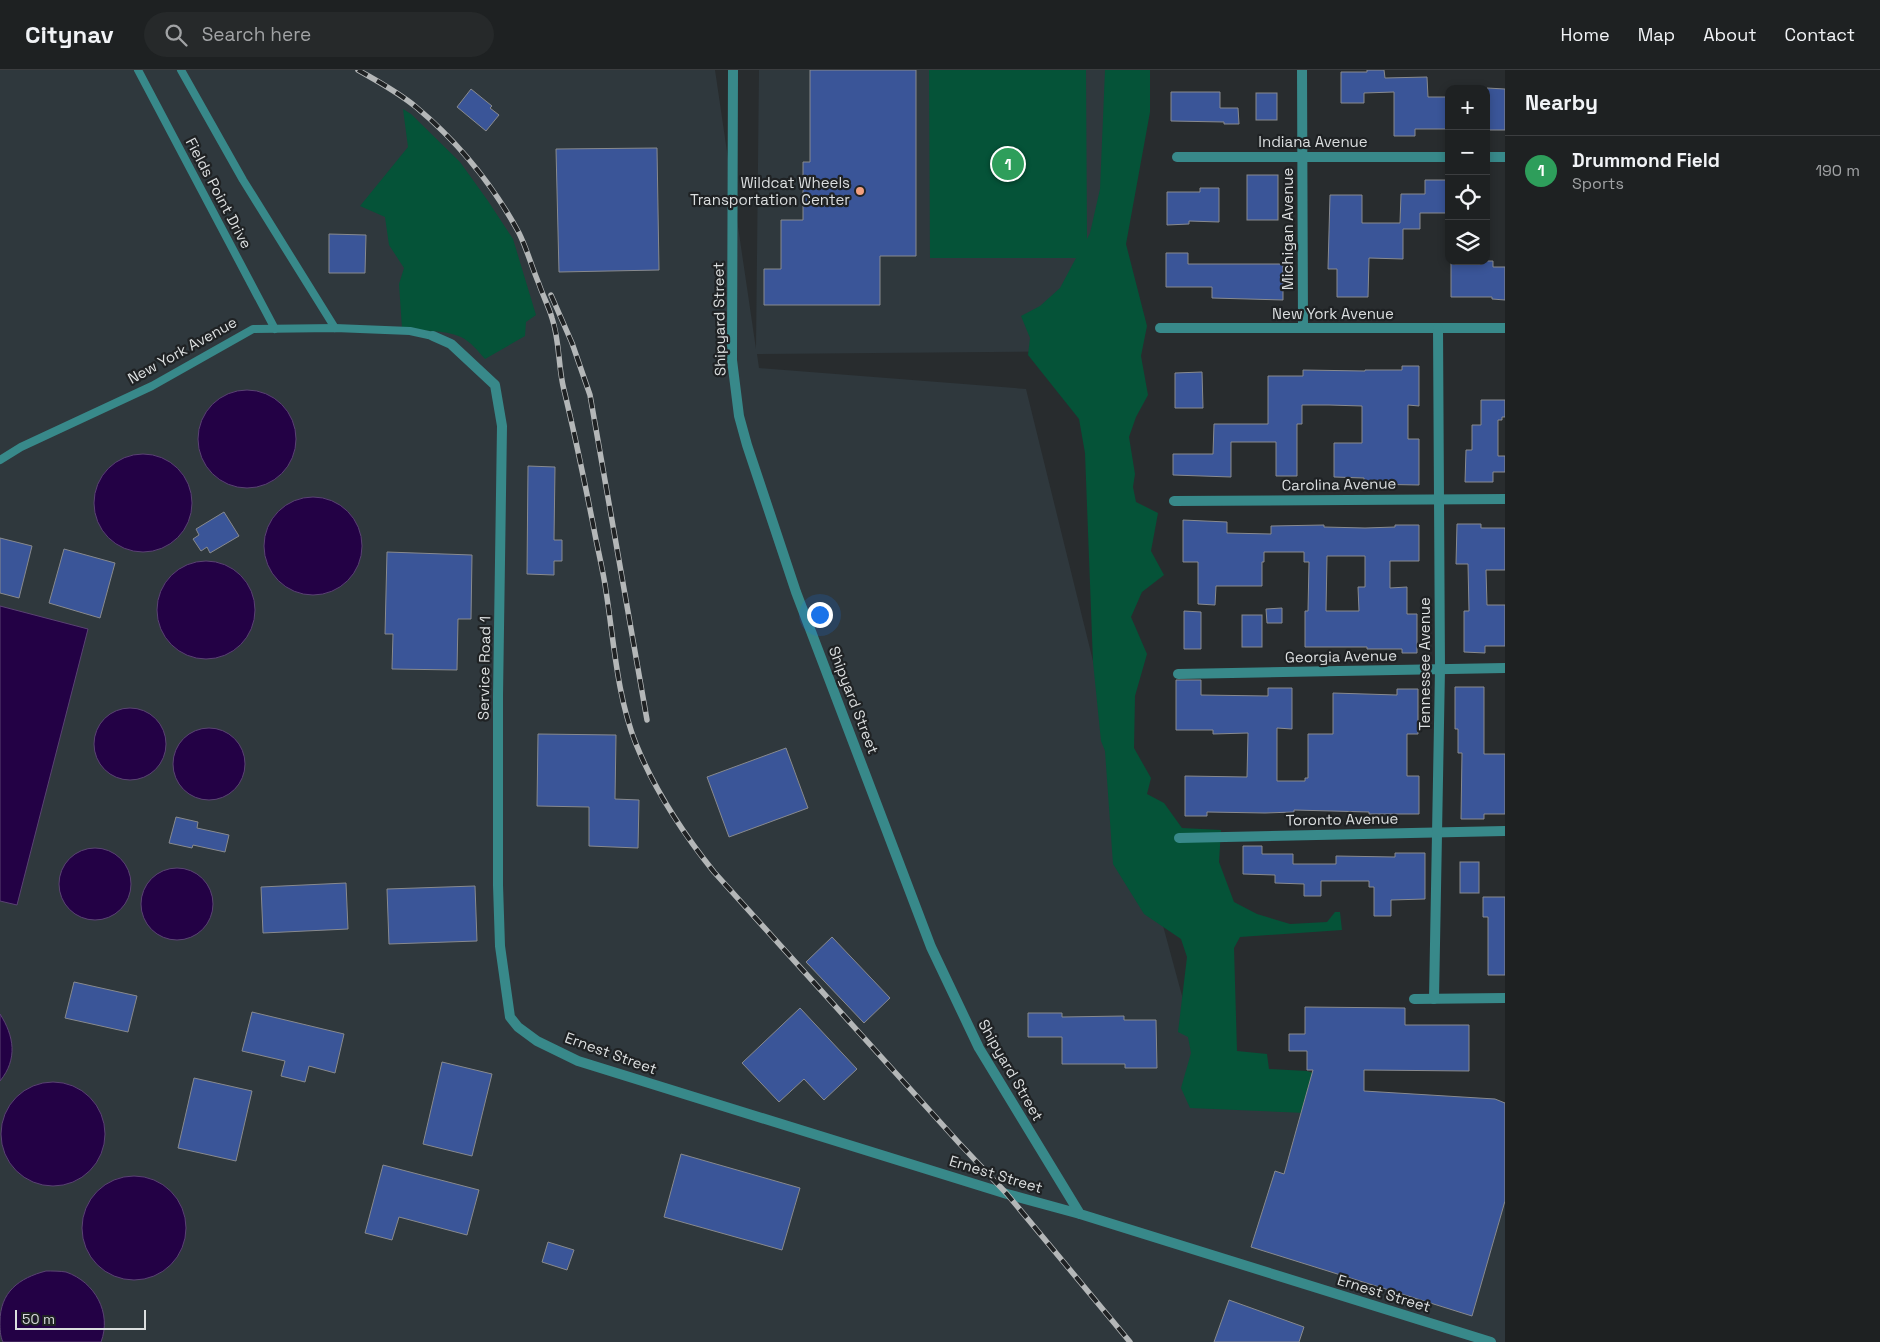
<!DOCTYPE html>
<html lang="en">
<head>
<meta charset="utf-8">
<style>
	body { margin:0; font-family:"Space Grotesk",sans-serif; background:#26292a; color:#f1f3f6 }
	.controls { position:absolute; right:15px; top:15px; display:grid; overflow:hidden; border-radius:10px; box-shadow:0 2px 8px #0003 }
	.controls button { width:45px; height:45px; display:grid; place-items:center; padding:0; border:0; border-bottom:1px solid #3c3e40; background:#1e2122; color:#f1f3f6; font:25px sans-serif }
	.scale { position:absolute; left:15px; bottom:12px; width:131px; box-sizing:border-box; padding-left:5px; border:2px solid #dbdedf; border-top:0; font-size:14px; line-height:18px; white-space:nowrap; color:#dbdedf; -webkit-text-stroke:4px #1f2224; paint-order:stroke }
	.you { position:absolute; left:819px; top:544px; width:18px; height:18px; margin:-12px; border:4px solid #fff; border-radius:50%; background:#1a73e8; box-shadow:0 0 0 8px #1a73e833 }
	.badge { display:grid; place-items:center; width:32px; height:32px; border-radius:50%; background:#db2777; color:#fff; font-size:16px; font-weight:700 }
	.pin { position:absolute; translate:-50% -50%; border:2px solid #fff; box-shadow:0 1px 5px #0006 }
	.list { margin:0; padding:0; list-style:none }
	h2 { display:flex; justify-content:space-between; align-items:center; height:65px; margin:0; padding:0 20px; font-size:21px }
	h2 small { font-size:16px; font-weight:400; color:#a1a3a5 }
	.list li { display:grid; grid-template-columns:32px 1fr auto; gap:15px; align-items:center; box-sizing:border-box; height:70px; padding:0 20px; border-top:1px solid #3c3e40 }
	.list b { display:block; font-size:19px; white-space:nowrap }
	.list p { margin:0; font-size:16px; white-space:nowrap; color:#a1a3a5 }
	.list em { font-size:16px; font-style:normal; color:#a1a3a5 }
	.icon { flex:none; width:28px; height:28px; fill:none; stroke:currentColor; stroke-width:2; stroke-linecap:round; stroke-linejoin:round }
	.map { position:relative; flex:none; width:1505px; height:1272px; overflow:hidden }
	header { display:flex; align-items:center; gap:30px; box-sizing:border-box; height:70px; padding:0 25px; background:#1e2122; border-bottom:1px solid #3c3e40 }
	header strong { font-size:24px }
	nav { display:flex; gap:28px; margin-inline-start:auto; font-size:18px }
	.search { width:350px; height:45px; background:#26292a; display:flex; align-items:center; gap:12px; box-sizing:border-box; padding:0 18px; border-radius:28px; color:#a1a3a5; font-size:19px }
	main { display:flex }
	aside { flex:1; background:#1e2122 }
	.map>svg:first-child { display:block }
	.built { fill:#2f383d }
	.green { fill:#055338 }
	.water { fill:#230145; stroke:#5a4373 }
	.building { fill:#3a5598; stroke:#888a8e; fill-rule:evenodd }
	.lines { fill:none; stroke-linecap:round; stroke-linejoin:round }
	.service { stroke:#38898a; stroke-width:8 }
	.minor { stroke:#38898a; stroke-width:10 }
	.tertiary { stroke:#38898a; stroke-width:10 }
	.rail-casing { stroke:#b4b7b8; stroke-width:5.5 }
	.rail { stroke:#1f2224; stroke-width:4; stroke-dasharray:11; stroke-linecap:butt }
	.poi-dot { fill:#f2a07f; stroke:#1f2224; stroke-width:2 }
	.labels { text-anchor:middle; dominant-baseline:central; stroke-width:4.5; stroke-linejoin:round; paint-order:stroke }
	.street-label { font-size:15px; fill:#dbdedf; stroke:#1f2224 }
	.poi-label { font-size:15px; fill:#dbdedf; stroke:#1f2224; text-anchor:end }
</style>
</head>
<body>
<header>
<strong>Citynav</strong>
<div class="search"><svg class="icon" aria-label="search" viewBox="0 0 24 24"><circle cx="10" cy="10" r="6"/><path d="M15 15l6 6"/></svg>Search here</div>
<nav><a>Home</a><a>Map</a><a>About</a><a>Contact</a></nav>
</header>
<main>
<div class="map">
<svg width="1505" height="1272" viewBox="0 0 1505 1272">
	<rect width="100%" height="100%" fill="#282c2e"/>
	<path class="built" d="M0 0H715L756 279 759 0H1124L1108 281 757 284 759 298 1026 319 1110 660 1204 1007 1505 1055V1272H0Z"/>
	<g class="green">
		<path d="M929 0H1086L1087 169 1090 163 1100 119 1105 0H1150V42L1126 174 1147 256 1141 286 1148 325 1136 347 1129 367 1135 404 1133 417 1136 432 1158 443 1151 481 1164 505 1142 522 1131 547 1147 584 1135 626 1134 678 1151 708 1147 724 1164 733 1182 758 1221 760 1219 792 1234 832 1257 844 1290 854 1327 852 1335 842H1340L1342 860 1240 867 1234 878 1237 981 1267 984 1269 999 1307 1001 1341 1012 1306 1043 1190 1038 1181 1018 1191 983 1188 967 1178 962 1187 887 1181 869 1144 844 1113 794 1105 681 1101 671 1093 592 1085 383 1079 349 1028 285 1030 268 1021 246 1040 236 1060 218 1076 188H930Z"/>
		<path d="M403 39 411 44 460 92 488 131 513 169 536 245 526 252 525 266 485 289C478 281 471 272 461 267 443 259 422 262 402 258L399 214 404 198 389 175 385 147 360 136 408 77Z"/>
	</g>
	<g class="water">
		<circle cx="247" cy="369" r="49"/>
		<circle cx="143" cy="433" r="49"/>
		<circle cx="313" cy="476" r="49"/>
		<circle cx="206" cy="540" r="49"/>
		<path d="M0 536 88 559 17 835 0 831Z"/>
		<circle cx="130" cy="674" r="36"/>
		<circle cx="209" cy="694" r="36"/>
		<circle cx="95" cy="814" r="36"/>
		<circle cx="177" cy="834" r="36"/>
		<path d="M0 944C14 966 18 989 0 1011Z"/>
		<circle cx="53" cy="1064" r="52"/>
		<circle cx="134" cy="1158" r="52"/>
		<path d="M46 1201C52 1201 60 1201 66 1202 95 1212 112 1243 101 1272H3C0 1266 0 1259 0 1252 0 1222 19 1208 46 1201Z"/>
	</g>
	<g class="building">
		<path d="M810 0H916V186H880V235H764V199H781V150H803V92H810Z"/>
		<path d="M1367 0H1384L1385 8 1427 7 1428 27H1449V59H1415V66H1394V22L1364 23V33H1341V2H1367Z"/>
		<path d="M1487 18 1505 19V60H1487Z"/>
		<path d="M471 19 492 36 490 38 499 45 486 61 457 37Z"/>
		<path d="M1171 22H1220V38H1238L1239 54H1224V52L1171 51Z"/>
		<rect x="1256" y="23" width="21" height="27"/>
		<path d="M657 78 659 200 559 202 556 79Z"/>
		<rect x="1247" y="105" width="31" height="45"/>
		<path d="M1425 110H1446V143H1420V159H1403V189L1369 188 1368 227H1337V199H1328L1330 125H1362V153H1400L1401 124H1425Z"/>
		<path d="M1200 118H1219V152L1189 151V154L1167 155V122H1200Z"/>
		<path d="M329 164 366 165 365 203H329Z"/>
		<path d="M1166 183H1188V194H1283V230L1212 228V217H1166Z"/>
		<path d="M1451 191H1493V197H1505V230L1492 229V227H1451Z"/>
		<path d="M1402 296H1419V336L1408 335V369H1419V415L1364 414V408L1334 407V373H1362V336L1329 335H1302V354H1297V406H1276V372H1231V407L1173 405V384H1213L1214 354H1268V306H1303V300L1365 301V300H1402Z"/>
		<path d="M1202 302 1203 338H1175V303Z"/>
		<path d="M1481 330H1505V347H1502V350H1498V386H1505V402H1493V412H1465L1466 380H1472V355H1481Z"/>
		<path d="M528 396 555 397 554 470H562V491H554V505L527 504Z"/>
		<path d="M224 442 239 466 210 483 207 477 201 481 193 469 199 465 196 459Z"/>
		<path d="M1183 450 1227 452V463L1271 464V456L1324 455V457L1365 458 1395 457V455H1419V491H1390V518L1407 517V544H1417V583H1402V579H1367V577H1305V541H1308L1309 492H1304V482H1264V492H1262V516H1216L1215 535 1198 534V492H1183ZM1327 486H1365V517H1358L1359 541H1326Z"/>
		<path d="M1457 454H1481V458H1505V500H1486L1487 535H1505V576H1485V583L1464 582V541H1469L1468 494H1456Z"/>
		<path d="M0 468 32 476 19 528 0 523Z"/>
		<path d="M64 479 115 493 100 548 49 533Z"/>
		<path d="M387 482 472 485 471 549H458L457 600 392 599 393 564H385Z"/>
		<path d="M1282 538V553H1267L1266 539Z"/>
		<path d="M1184 541 1201 542V579H1184Z"/>
		<rect x="1242" y="545" width="20" height="32"/>
		<path d="M1176 610H1201V625L1268 626V618H1292V659L1277 658V711H1305V708H1308V664H1333V623L1397 625V619H1418V664H1407V706H1419V744H1369V742L1294 740V742L1265 743 1207 742V746H1185V706L1247 707 1248 663 1213 664V660H1176Z"/>
		<path d="M1455 617H1484V684H1505V744H1484V749H1461L1462 683H1458V659H1455Z"/>
		<path d="M538 664 616 665 615 729 639 730 638 778 589 776V737L537 736Z"/>
		<path d="M786 678 808 738 729 767 707 707Z"/>
		<path d="M176 747 198 752 197 758 229 765 225 782 193 775 192 778 169 773Z"/>
		<path d="M1243 776H1262V784H1293V794H1336V786L1395 787V783H1425V829L1391 830V846H1374V817H1369V811H1321V826H1304V814L1275 813V805L1243 804Z"/>
		<rect x="1460" y="792" width="19" height="31"/>
		<path d="M346 813 348 859 263 863 261 817Z"/>
		<path d="M475 816 477 871 389 874 387 819Z"/>
		<path d="M1483 827H1505V905H1488V847H1483Z"/>
		<path d="M832 867 890 928 864 953 806 892Z"/>
		<path d="M74 912 137 926 128 962 65 948Z"/>
		<path d="M1305 937 1405 938V955H1469V1001L1364 1000V1021L1495 1029 1505 1033V1131L1472 1246 1251 1177 1275 1101 1284 1104 1313 1000H1307V981H1289V964H1305Z"/>
		<path d="M800 938 857 999 824 1030 804 1009 779 1032 742 993Z"/>
		<path d="M252 942 344 964 335 1003 309 996 305 1012 281 1006 285 991 242 981Z"/>
		<path d="M1028 943H1062V947L1124 946V950H1156L1157 998H1125V994H1062V967H1028Z"/>
		<path d="M442 992 492 1004 472 1086 423 1074Z"/>
		<path d="M194 1008 252 1021 236 1091 178 1078Z"/>
		<path d="M681 1084 800 1118 782 1180 664 1147Z"/>
		<path d="M383 1095 479 1120 467 1165 399 1147 392 1170 365 1163Z"/>
		<path d="M548 1172 574 1180 567 1200 542 1192Z"/>
		<path d="M1229 1230 1304 1257 1299 1272H1214Z"/>
	</g>
	<g class="lines">
		<g class="service">
			<path d="M138 0 275 259"/>
			<path d="M181 0 243 110 335 258"/>
			<path d="M0 390 21 377 152 316 253 259 335 258 410 261 433 266"/>
		</g>
		<g class="minor">
			<path d="M1302 0 1303 257"/>
			<path d="M1177 87H1449"/>
			<path d="M1486 87H1505"/>
			<path d="M1160 258H1505"/>
			<path d="M433 266 451 274 495 315 502 356 498 626V815L500 876 510 947 518 957 537 971 578 991 1007 1124 1080 1144"/>
			<path d="M1174 431 1505 429"/>
			<path d="M1178 604 1505 598"/>
			<path d="M1179 768 1505 761"/>
			<path d="M1414 929 1505 928"/>
			<path d="M1434 929 1440 599 1438 258"/>
		</g>
		<path class="tertiary" d="M733 0 732 290 739 346 747 375 796 522 931 877 979 978 1080 1144 1491 1272"/>
		<defs>
			<g id="rail">
				<path d="M358 0C377 11 398 22 416 37 458 72 493 115 519 163 527 179 532 198 539 214 543 226 549 237 552 248 560 272 558 297 564 320 575 365 584 409 593 454 597 477 603 499 606 521 614 572 617 626 636 674 655 721 682 762 714 802L959 1073 1007 1124 1130 1272"/>
				<path d="M551 225 572 273 590 325 647 650"/>
			</g>
		</defs>
		<use href="#rail" class="rail-casing"/>
		<use href="#rail" class="rail"/>
	</g>
	<circle class="poi-dot" cx="860" cy="121" r="5"/>
	<g class="labels">
		<g class="street-label">
			<text x="1313" y="71">Indiana Avenue</text>
			<text transform="translate(219 123) rotate(62)">Fields Point Drive</text>
			<text transform="translate(1287 159) rotate(-90)">Michigan Avenue</text>
			<text x="1333" y="243">New York Avenue</text>
			<text transform="translate(719 249) rotate(-91)">Shipyard Street</text>
			<text transform="translate(182 280) rotate(-29)">New York Avenue</text>
			<text transform="translate(1339 414) rotate(-1)">Carolina Avenue</text>
			<text transform="translate(1341 586) rotate(-1)">Georgia Avenue</text>
			<text transform="translate(1424 594) rotate(-90)">Tennessee Avenue</text>
			<text transform="translate(484 598) rotate(-89)">Service Road 1</text>
			<text transform="translate(854 630) rotate(69)">Shipyard Street</text>
			<text transform="translate(1342 749) rotate(-1)">Toronto Avenue</text>
			<text transform="translate(611 983) rotate(20)">Ernest Street</text>
			<text transform="translate(1011 1000) rotate(60)">Shipyard Street</text>
			<text transform="translate(996 1104) rotate(17)">Ernest Street</text>
			<text transform="translate(1384 1223) rotate(17)">Ernest Street</text>
		</g>
		<g class="poi-label">
			<text x="850" y="112">Wildcat Wheels<tspan x="850" dy="17">Transportation Center</tspan></text>
		</g>
	</g>
</svg>
<div class="controls">
<button>+</button>
<button>−</button>
<button><svg class="icon" aria-label="locate" viewBox="0 0 24 24"><circle cx="12" cy="12" r="6"/><path d="M12 2v4M12 18v4M2 12h4M18 12h4"/></svg></button>
<button><svg class="icon" aria-label="layers" viewBox="0 0 24 24"><path d="M12 4l9 5-9 5-9-5zM3 14l9 5 9-5"/></svg></button>
</div>
<div class="scale">50 m</div>
<div class="you"></div>
<div class="pin badge" style="left:1008px;top:94px;background:#2e9e5b">1</div>
</div>
<aside>
<h2>Nearby<small></small></h2>
<ul class="list">
<li><span class="badge" style="background:#2e9e5b">1</span><div><b>Drummond Field</b><p>Sports</p></div><em>190 m</em></li>
</ul>
</aside>
</main>
</body>
</html>
